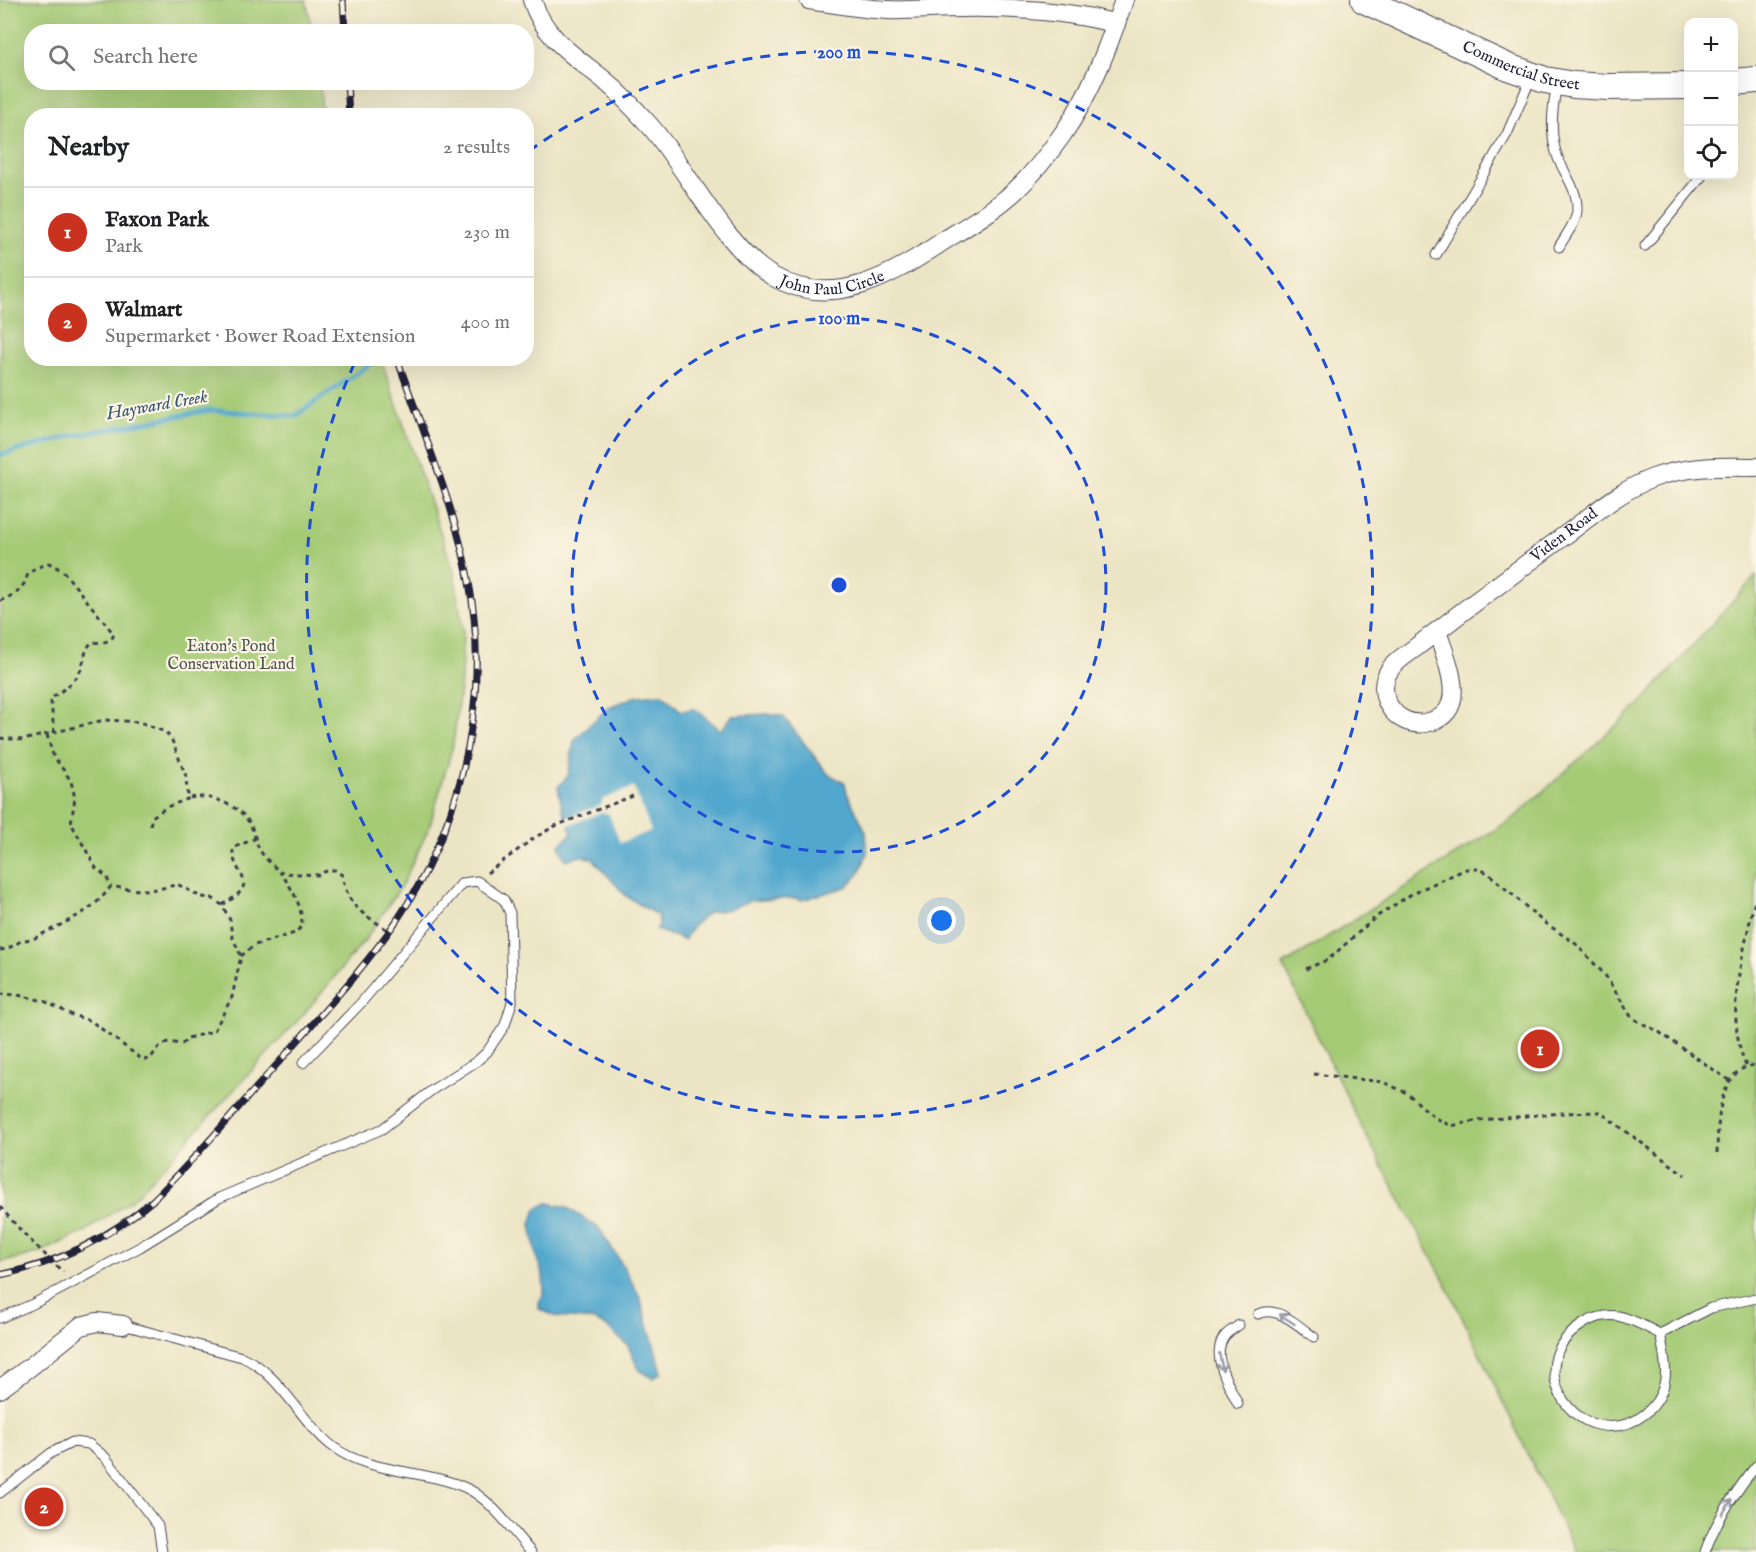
<!DOCTYPE html>
<html lang="en">
<head>
<meta charset="utf-8">
<style>
	body { margin:0; font-family:"IM FELL English",serif; background:#f6f6f6; color:#202124 }
	.controls { position:absolute; right:18px; top:18px; display:grid; overflow:hidden; border-radius:12px; box-shadow:0 6px 24px #0002 }
	.controls button { width:54px; height:54px; display:grid; place-items:center; padding:0; border:0; border-bottom:2px solid #e0e0e0; background:#fff; color:#202124; font:30px sans-serif }
	.you { position:absolute; left:942px; top:921px; width:21px; height:21px; margin:-15px; border:4px solid #fff; border-radius:50%; background:#1a73e8; box-shadow:0 0 0 9px #1a73e833 }
	.badge { display:grid; place-items:center; width:39px; height:39px; border-radius:50%; background:#c8321e; color:#fff; font-size:20px; font-weight:700 }
	.pin { position:absolute; translate:-50% -50%; border:3px solid #fff; box-shadow:0 2px 6px #0006 }
	.list { margin:0; padding:0; list-style:none }
	h2 { display:flex; justify-content:space-between; align-items:center; height:78px; margin:0; padding:0 24px; font-size:26px }
	h2 small { font-size:20px; font-weight:400; color:#757577 }
	.list li { display:grid; grid-template-columns:39px 1fr auto; gap:18px; align-items:center; box-sizing:border-box; height:90px; padding:0 24px; border-top:2px solid #e0e0e0 }
	.list b { display:block; font-size:22px; white-space:nowrap }
	.list p { margin:0; font-size:20px; white-space:nowrap; color:#757577 }
	.list em { font-size:20px; font-style:normal; color:#757577 }
	.icon { flex:none; width:33px; height:33px; fill:none; stroke:currentColor; stroke-width:2; stroke-linecap:round; stroke-linejoin:round }
	.map { position:relative; flex:none; width:1756px; height:1552px; overflow:hidden }
	.search { position:absolute; background:#fff; box-shadow:0 6px 24px #0002; left:24px; top:24px; width:510px; height:66px; display:flex; align-items:center; gap:15px; box-sizing:border-box; padding:0 21px; border-radius:24px; color:#757577; font-size:22px }
	.panel { position:absolute; background:#fff; box-shadow:0 6px 24px #0002; left:24px; top:108px; width:510px; height:258px; border-radius:24px }
	.map>svg:first-child { display:block }
	.green { fill:#a4ca74; stroke:#637658; stroke-width:1.5 }
	.water { fill:#51a7ce; stroke:#3a6484; stroke-width:1.5 }
	.pier { fill:#ece5c5 }
	.lines { fill:none; stroke-linecap:round; stroke-linejoin:round }
	.stream { stroke:#51a7ce; stroke-width:5 }
	.lane-casing { stroke:#403f50; stroke-width:11 }
	.street-casing { stroke:#403f50; stroke-width:20 }
	.secondary-casing { stroke:#403f50; stroke-width:28 }
	.path { stroke:#403f50; stroke-width:3; stroke-dasharray:4.5 4.5; stroke-linecap:butt }
	.lane { stroke:#fff; stroke-width:9 }
	.street { stroke:#fff; stroke-width:18 }
	.secondary { stroke:#fff; stroke-width:26 }
	.rail-casing { stroke:#22223b; stroke-width:7 }
	.rail { stroke:#fcf5e5; stroke-width:4.5; stroke-dasharray:14; stroke-linecap:butt }
	.oneway { stroke:#9c9ca7 }
	.ring { fill:none; stroke:#1d4ed8; stroke-width:3; stroke-dasharray:10 8 }
	.labels { text-anchor:middle; dominant-baseline:central; stroke-width:4.5; stroke-linejoin:round; paint-order:stroke }
	.street-label { font-size:16px; fill:#22223b; stroke:#fcf5e5 }
	.park-label { font-size:16px; fill:#49544c; stroke:#fcf5e5 }
	.water-label { font-size:18px; font-style:italic; fill:#355776; stroke:#fcf5e5 }
	.centre { fill:#1d4ed8; stroke:#fcf5e5; stroke-width:3 }
	.ring-label { font-size:18px; text-anchor:middle; font-weight:bold; fill:#1d4ed8; stroke:#fcf5e5; stroke-width:4.5; stroke-linejoin:round; paint-order:stroke }
</style>
</head>
<body>
<div class="map">
<svg width="1756" height="1552" viewBox="0 0 1756 1552">
	<rect width="100%" height="100%" fill="#fcf5e5"/>
	<filter id="ink" filterUnits="userSpaceOnUse"><feTurbulence type="fractalNoise" baseFrequency=".0167" numOctaves="2"/><feDisplacementMap in="SourceGraphic" scale="12" xChannelSelector="R" yChannelSelector="G"/><feConvolveMatrix kernelMatrix="1 2 1 2 8 2 1 2 1" color-interpolation-filters="sRGB"/></filter>
	<filter id="wash" filterUnits="userSpaceOnUse"><feTurbulence type="fractalNoise" baseFrequency=".008" numOctaves="4" result="noise"/><feDisplacementMap in="SourceGraphic" scale="24" xChannelSelector="R" yChannelSelector="G"/><feGaussianBlur stdDeviation="1.35" result="paint"/><feColorMatrix in="noise" values="0 0 0 0 0 0 0 0 0 0 0 0 0 0 0 0 0 1.4 0 .05"/><feComposite in="paint" operator="in"/></filter>
	<g filter="url(#wash)">
		<rect width="100%" height="100%" fill="#ece5c5"/>
		<g class="green">
			<path d="M0 0H306L312 31 32 32V82L320 83 322 115 32 116V358L381 359 454 572 463 631 461 681 453 745 429 828 402 885 365 940 303 1015 135 1197 86 1231 41 1252 0 1263Z"/>
			<path d="M1756 576V1552H1575L1446 1284 1364 1132 1283 965 1515 817 1640 704Z"/>
		</g>
		<g class="water">
			<path d="M663 694 681 711 695 709 721 730 732 716 767 714 783 716 828 774 845 783 847 793 866 832 867 854 859 874 846 887 802 900 795 898 749 901 731 909 709 912 693 926 684 940 656 930 659 926 658 916 626 896 593 859 582 856 566 860 559 846 572 833 562 808 558 787 568 776 574 740 609 707 637 696Z"/>
			<path d="M548 1203 566 1207 599 1228 623 1266 639 1295 662 1372 653 1378 639 1370 628 1346 608 1328 594 1320 558 1317 539 1309V1302L544 1293 543 1275 537 1259 531 1224 536 1209Z"/>
		</g>
		<path class="pier" d="M634 787 651 831 620 843 609 814 603 812 566 826 563 819 601 805 603 799Z"/>
		<g class="lines">
			<path class="stream" d="M0 455 72 436 209 410 295 416 376 360"/>
		</g>
	</g>
	<g filter="url(#ink)">
		<g class="lines">
			<defs>
				<g id="lane">
					<path d="M1557 85C1552 108 1549 135 1558 158 1565 175 1578 190 1577 210 1577 222 1565 236 1559 247"/>
					<path d="M1645 246 1702 176"/>
					<path d="M1436 255 1507 134 1531 78"/>
					<path d="M1258 1314C1278 1305 1298 1326 1314 1337"/>
					<path d="M0 1318 33 1304 140 1247 219 1198 382 1129 432 1090 477 1061 487 1052 505 1025 512 1002 510 913 504 900 477 881 462 883 360 1004 303 1063"/>
					<path d="M123 1325 242 1357C281 1374 299 1420 332 1446 368 1474 425 1469 466 1488 491 1499 513 1532 531 1552"/>
					<path d="M1660 1334C1667 1365 1672 1391 1645 1414 1631 1425 1616 1429 1598 1425 1567 1418 1545 1382 1558 1351 1563 1339 1572 1331 1583 1324 1592 1318 1606 1314 1618 1316 1633 1319 1646 1327 1660 1334L1711 1308 1756 1298"/>
					<path d="M1238 1404C1230 1386 1210 1357 1224 1337 1227 1332 1234 1329 1239 1325"/>
					<path d="M0 1493 51 1453 73 1442 89 1444 105 1457 158 1526 162 1552"/>
					<path d="M1705 1552C1716 1520 1735 1492 1756 1466"/>
				</g>
				<g id="street">
					<path id="s1" d="M532 0C544 38 574 56 603 79 621 94 636 110 651 127 687 169 727 251 774 277 835 311 894 274 945 240 969 225 994 210 1015 191 1033 174 1048 155 1062 135 1091 94 1108 47 1124 0"/>
					<path d="M809 0C835 4 861 9 887 10 911 11 936 8 961 8 1007 7 1072 11 1116 24"/>
					<path id="s2" d="M1437 631C1446 659 1473 715 1425 723 1395 728 1372 693 1391 668 1397 660 1407 654 1415 648 1432 635 1449 622 1466 609 1500 584 1534 558 1568 533 1595 513 1621 490 1653 478 1686 466 1721 466 1756 467"/>
					<path d="M0 1389 30 1367 81 1326 97 1322 123 1325"/>
				</g>
				<g id="secondary">
					<path id="s3" d="M1364 0 1508 67 1545 80 1574 85 1607 87 1688 86"/>
					<path d="M1734 82 1756 80"/>
				</g>
			</defs>
			<use href="#lane" class="lane-casing"/>
			<use href="#street" class="street-casing"/>
			<use href="#secondary" class="secondary-casing"/>
			<g class="path">
				<path d="M0 601 15 594 24 584 28 574 36 568 49 563 63 571 113 633V637C107 643 100 643 92 642 84 650 85 659 81 669 76 682 64 689 53 697L51 702 54 732"/>
				<path d="M0 738 23 740 104 720 140 722 165 732 171 738 186 776 187 792 190 798 167 807 152 817 150 826"/>
				<path d="M190 798C210 793 242 806 251 826 255 834 256 845 261 852 266 860 275 867 281 873L318 875 328 870H335L342 875C349 910 362 912 389 931"/>
				<path d="M487 873 534 838 555 826 633 796"/>
				<path d="M222 905C265 881 231 876 233 848L256 838"/>
				<path d="M0 950C9 949 14 945 21 941 26 939 31 940 35 938 62 923 93 913 111 886L106 876 96 868 71 823 75 798 71 781 53 755 47 735"/>
				<path d="M241 956 255 945 295 933 302 926C302 904 293 891 281 873"/>
				<path d="M1306 969 1329 959 1376 917 1413 893 1466 869H1479L1488 873 1541 920 1576 944 1605 975 1632 1018 1659 1032 1730 1081"/>
				<path d="M0 994 18 995 44 1001 72 1015 91 1021 143 1060 150 1059 158 1048 168 1042 182 1044 188 1038 214 1031 232 997 241 956 232 936 230 920 222 905 212 898 201 897 177 884C154 892 134 891 111 886"/>
				<path d="M1746 1066C1729 1024 1736 983 1746 940 1749 926 1751 912 1756 899"/>
				<path d="M1314 1074 1383 1082 1407 1093 1434 1117 1451 1126 1480 1120 1562 1113 1600 1112 1685 1175"/>
				<path d="M1717 1153C1718 1124 1717 1068 1756 1065"/>
				<path d="M0 1207 25 1235 63 1272"/>
			</g>
			<use href="#lane" class="lane"/>
			<use href="#street" class="street"/>
			<use href="#secondary" class="secondary"/>
			<defs>
				<g id="rail">
					<path d="M343 0 345 32"/>
					<path d="M347 82 349 116"/>
					<path d="M0 1275C59 1263 108 1239 153 1200 198 1156 238 1107 280 1061 320 1015 363 970 397 920 456 833 485 721 474 617 465 528 426 442 397 358"/>
				</g>
			</defs>
			<use href="#rail" class="rail-casing"/>
			<use href="#rail" class="rail"/>
		</g>
		<defs><path id="oneway-shaft" d="M-6 0H5M1.5-3L5.5 0L1.5 3" fill="none" stroke-width="1.6" stroke-linecap="round" stroke-linejoin="round" transform="scale(1.5)"/></defs>
		<g class="oneway">
			<use href="#oneway-shaft" transform="translate(1287 1319) rotate(-147)"/>
			<use href="#oneway-shaft" transform="translate(1221 1362) rotate(78)"/>
			<use href="#oneway-shaft" transform="translate(1727 1507) rotate(-58)"/>
		</g>
	</g>
	<g class="ring">
		<circle cx="839" cy="585" r="267"/>
		<path d="M529 151A533 533 0 1 1 356 360"/>
	</g>
	<g class="labels">
		<g class="street-label">
			<text stroke="none"><textPath href="#s3" startOffset="171">Commercial Street</textPath></text>
			<text stroke="none"><textPath href="#s1" startOffset="432">John Paul Circle</textPath></text>
			<text stroke="none"><textPath href="#s2" startOffset="410">Viden Road</textPath></text>
		</g>
		<g class="park-label">
			<text x="231" y="647">Eaton's Pond<tspan x="231" dy="18">Conservation Land</tspan></text>
		</g>
		<g class="water-label">
			<text transform="translate(157 406) rotate(-10)">Hayward Creek</text>
		</g>
	</g>
	<circle cx="839" cy="585" r="9" class="centre"/>
	<g class="ring-label">
		<text x="839" y="58">200 m</text>
		<text x="839" y="324">100 m</text>
	</g>
</svg>
<div class="controls">
<button>+</button>
<button>−</button>
<button><svg class="icon" aria-label="locate" viewBox="0 0 24 24"><circle cx="12" cy="12" r="6"/><path d="M12 2v4M12 18v4M2 12h4M18 12h4"/></svg></button>
</div>
<div class="you"></div>
<div class="pin badge" style="left:1540px;top:1049px">1</div>
<div class="pin badge" style="left:44px;top:1507px">2</div>
<div class="search"><svg class="icon" aria-label="search" viewBox="0 0 24 24"><circle cx="10" cy="10" r="6"/><path d="M15 15l6 6"/></svg>Search here</div>
<section class="panel">
<h2>Nearby<small>2 results</small></h2>
<ul class="list">
<li><span class="badge">1</span><div><b>Faxon Park</b><p>Park</p></div><em>230 m</em></li>
<li><span class="badge">2</span><div><b>Walmart</b><p>Supermarket · Bower Road Extension</p></div><em>400 m</em></li>
</ul>
</section>
</div>
</body>
</html>
